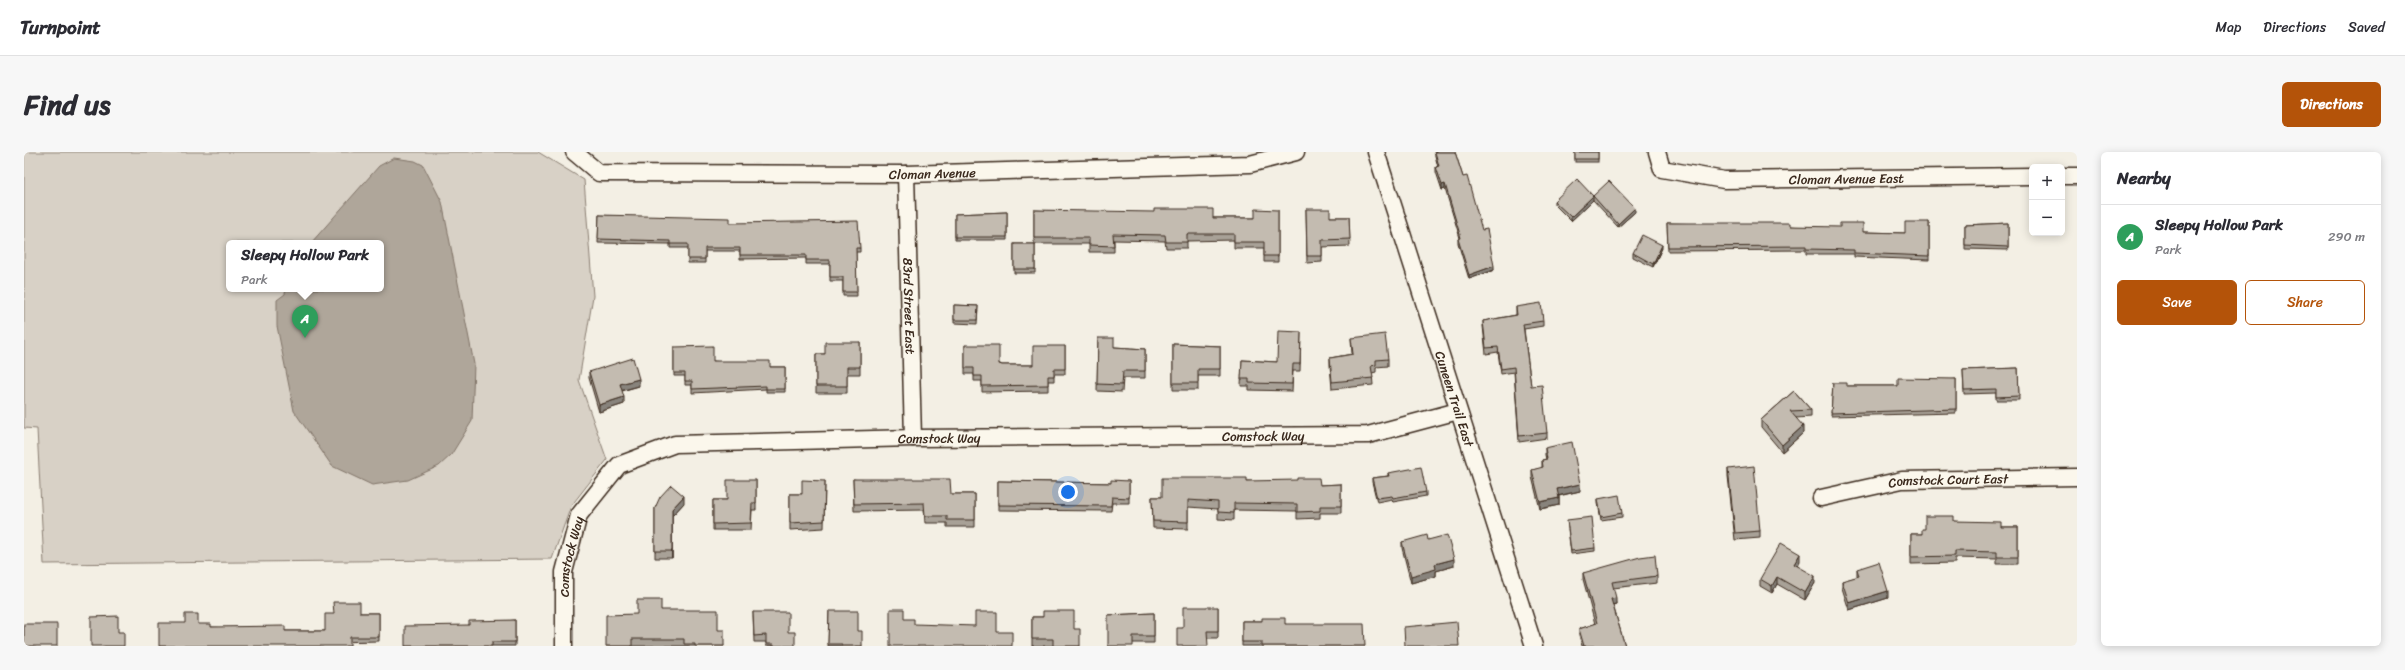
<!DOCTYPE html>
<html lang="en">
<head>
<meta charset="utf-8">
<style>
	body { margin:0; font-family:Sriracha,sans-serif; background:#f7f7f7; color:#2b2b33 }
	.controls { position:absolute; right:12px; top:12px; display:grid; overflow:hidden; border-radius:6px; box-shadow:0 2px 10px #0003 }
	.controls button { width:36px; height:36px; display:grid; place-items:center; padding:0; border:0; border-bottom:1px solid #e1e1e2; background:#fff; color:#2b2b33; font:20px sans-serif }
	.you { position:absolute; left:1044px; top:340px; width:14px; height:14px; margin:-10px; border:3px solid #fff; border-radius:50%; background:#1a73e8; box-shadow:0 0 0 6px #1a73e833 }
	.badge { display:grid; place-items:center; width:26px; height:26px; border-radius:50%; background:#b45309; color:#fff; font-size:13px; font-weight:700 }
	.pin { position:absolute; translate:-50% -33px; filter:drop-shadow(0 1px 2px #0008) }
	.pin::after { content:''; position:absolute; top:21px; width:14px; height:12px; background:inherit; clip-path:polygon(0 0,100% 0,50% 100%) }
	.popup { position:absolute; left:202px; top:88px; width:158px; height:52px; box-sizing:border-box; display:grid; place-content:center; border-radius:6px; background:#fff; filter:drop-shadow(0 1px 3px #0005); font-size:13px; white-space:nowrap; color:#7c7c81 }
	.popup b { font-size:15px; color:#2b2b33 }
	.popup::after { content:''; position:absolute; left:50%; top:100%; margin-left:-8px; border:8px solid transparent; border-top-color:#fff }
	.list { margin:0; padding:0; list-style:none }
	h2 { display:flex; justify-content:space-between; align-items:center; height:52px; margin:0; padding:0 16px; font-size:17px }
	h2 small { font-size:13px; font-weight:400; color:#7c7c81 }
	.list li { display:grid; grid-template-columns:26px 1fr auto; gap:12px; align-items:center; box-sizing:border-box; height:64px; padding:0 16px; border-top:1px solid #e1e1e2 }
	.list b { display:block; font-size:15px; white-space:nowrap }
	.list p { margin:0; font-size:13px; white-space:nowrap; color:#7c7c81 }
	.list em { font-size:13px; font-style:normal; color:#7c7c81 }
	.actions { display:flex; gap:8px; padding:12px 16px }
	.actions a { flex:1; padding:9px 0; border:1px solid #b45309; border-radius:6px; text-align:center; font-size:14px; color:#b45309 }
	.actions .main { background:#b45309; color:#fff }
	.map { position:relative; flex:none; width:2053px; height:494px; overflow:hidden; border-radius:6px }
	header { display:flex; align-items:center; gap:24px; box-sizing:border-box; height:56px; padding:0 20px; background:#fff; border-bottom:1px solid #e1e1e2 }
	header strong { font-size:19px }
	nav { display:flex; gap:22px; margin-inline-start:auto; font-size:14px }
	.intro { display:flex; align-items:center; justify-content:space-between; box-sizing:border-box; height:96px; padding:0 24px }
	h1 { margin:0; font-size:28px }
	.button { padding:10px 18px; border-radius:6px; background:#b45309; color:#fff; font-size:14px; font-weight:700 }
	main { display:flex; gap:24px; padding:0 24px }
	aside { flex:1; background:#fff; border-radius:6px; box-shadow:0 2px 10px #0003 }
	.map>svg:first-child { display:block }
	.green { fill:#d8d1c6; stroke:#8a7e72; fill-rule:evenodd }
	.water { fill:#afa69a; stroke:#817468 }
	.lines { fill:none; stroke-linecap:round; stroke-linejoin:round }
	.street-casing { stroke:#3b2a1e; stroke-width:19 }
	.street { stroke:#fbf7ec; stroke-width:16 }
	.wall { fill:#a8a197; stroke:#3b2a1e }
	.shaded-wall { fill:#88837b; stroke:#3b2a1e }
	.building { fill:#c3bbb0; stroke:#3b2a1e }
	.labels { text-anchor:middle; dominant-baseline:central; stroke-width:3.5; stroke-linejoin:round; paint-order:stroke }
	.street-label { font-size:13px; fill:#3b2a1e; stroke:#fbf7ec }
</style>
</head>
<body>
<header>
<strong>Turnpoint</strong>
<nav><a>Map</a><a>Directions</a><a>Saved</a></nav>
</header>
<div class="intro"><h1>Find us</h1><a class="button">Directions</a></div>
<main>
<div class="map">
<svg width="2053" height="494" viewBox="0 0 2053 494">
	<rect width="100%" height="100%" fill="#f3efe4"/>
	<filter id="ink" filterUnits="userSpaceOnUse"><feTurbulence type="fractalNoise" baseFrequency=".025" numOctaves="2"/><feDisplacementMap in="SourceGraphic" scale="8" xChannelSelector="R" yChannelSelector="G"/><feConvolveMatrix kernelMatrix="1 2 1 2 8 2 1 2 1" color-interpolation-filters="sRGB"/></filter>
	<g filter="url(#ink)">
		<path class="green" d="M0 0H514L560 28 569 144 555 228 583 308 547 354 528 407 20 412 13 277 0 276ZM205 91H357V137H205Z"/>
		<path class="water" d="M370 6 391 9 399 13 418 50 450 212 448 269 427 303 415 314 384 328 348 333 308 314 270 259 253 174V148L261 142 262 137H357V91H287L355 14Z"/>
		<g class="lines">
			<defs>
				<g id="street">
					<path id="s1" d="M550 0 575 21 882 22 1226 12 1272 0"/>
					<path id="s2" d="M1352 0 1510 494"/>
					<path id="s3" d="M1633 0 1638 17 1700 28 2008 24"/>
					<path id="s4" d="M882 22 889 286"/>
					<path d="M2038 24H2053"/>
					<path id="s5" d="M1797 346 1878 328 2053 325"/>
					<path id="s6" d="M540 494V420L555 363 595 313 651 292 889 286 1344 283 1434 259"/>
				</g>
			</defs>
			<use href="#street" class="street-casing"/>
			<use href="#street" class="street"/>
		</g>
		<g class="wall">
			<path d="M1410 0H1431L1439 25 1470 118 1445 127 1434 91V87L1436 86 1421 37 1418 38 1412 20V15H1414Z"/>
			<rect x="1551" y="0" width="23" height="10"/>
			<path d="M1569 44 1611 60 1594 75 1569 48 1547 69 1530 52V49Z"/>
			<path d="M1282 57 1306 65H1325L1326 94 1298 95V110L1283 111Z"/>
			<path d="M1010 58 1189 66H1231L1254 58V110H1240V96H1210V88L1163 89V96H1142L1141 89 1090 88V100H1065V92H1011V121H990V92H1010Z"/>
			<path d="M983 60V88H931V62Z"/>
			<path d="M575 63 706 71 836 96V100H832L833 144H819V129H806V112H782V106L716 107V99H681V111H664V96H646V92L574 91Z"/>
			<path d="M1905 70V108L1830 105V102H1782V98L1644 99 1643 71 1766 74 1839 80 1881 81Z"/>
			<path d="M1984 71V98L1941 97V73Z"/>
			<path d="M1638 96 1629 115 1609 105V101Z"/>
			<path d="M930 153 954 154 953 172 930 171Z"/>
			<path d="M1492 155 1519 169V174L1500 177 1507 234 1523 281V286L1495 290 1490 220 1477 222 1474 200 1462 202 1459 174V169L1492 163Z"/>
			<path d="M1277 180 1276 219H1269L1268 239 1225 238V234H1217L1218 208 1253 210Z"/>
			<path d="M1074 186 1090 195 1121 197V226H1099L1098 240 1073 239Z"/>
			<path d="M1327 186 1364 207V214L1352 215V220L1348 221 1349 233 1308 237 1306 213V206L1328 202Z"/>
			<path d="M836 190V222H823V241H792V202H801Z"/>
			<path d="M1149 192 1196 194V224H1174V238H1149Z"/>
			<path d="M941 193 978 213H1009L1041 194V222H1030V229H1024V239L958 240V229H950V222H941Z"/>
			<path d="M650 195 689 209 746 215H761V240H742V237L668 241V233H661V224H650Z"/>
			<path d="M1994 216 1995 248H1972V241L1940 242 1939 218Z"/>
			<path d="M565 220 615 234 598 239 600 252 575 260 565 226Z"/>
			<path d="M1932 227V261L1807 264 1809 231 1822 234H1874Z"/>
			<path d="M1770 239 1787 258V265L1772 266 1779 281 1758 300 1737 275V268Z"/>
			<path d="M1521 296 1556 339 1535 344V353L1516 357 1508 325V318L1518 316V308L1522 307 1521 303Z"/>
			<path d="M1704 317 1736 379V386L1711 388 1704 324Z"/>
			<path d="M1364 321 1402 340V344L1369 350 1368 347 1353 350 1348 330V326L1364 324Z"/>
			<path d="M829 327 927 342H951V375H923V371H901L900 358 830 359Z"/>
			<path d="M732 328V358H728L727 378H689V348H703Z"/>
			<path d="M801 329 800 376 766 378V342H778Z"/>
			<path d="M974 329 1087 331 1105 329V351H1088L1087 359 974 358Z"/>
			<path d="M1223 329 1296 333 1317 332V361H1296V366L1273 367V359L1210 358V368L1194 367V357L1164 355V377L1129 376 1128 345H1138Z"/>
			<path d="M1574 347 1598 361V365L1577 368 1574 351Z"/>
			<path d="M660 351 648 364V406H631V356Z"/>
			<path d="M1543 368 1571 396V399L1547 402Z"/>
			<path d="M1930 369 1977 375H1994V412H1973V407L1931 406V411L1887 412V382H1898L1901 377Z"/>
			<path d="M1404 388 1430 414 1412 419V424L1387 431 1378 396V390Z"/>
			<path d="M1776 409 1773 413 1791 431 1781 448 1753 432 1748 441 1736 434V427Z"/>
			<path d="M1833 417 1864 446 1825 458 1818 436V429L1833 425Z"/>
			<path d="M1559 421 1633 424V431L1589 436 1592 452 1589 453 1601 494H1558L1555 483V477L1571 472 1559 427Z"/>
			<path d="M1194 455V486H1183L1159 476Z"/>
			<path d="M637 458 694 478 700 494H582L613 462Z"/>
			<path d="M805 459 834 479 838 494H804Z"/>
			<path d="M729 460 764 480 771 494H742V490H730Z"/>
			<path d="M336 461H355V489L135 494 174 472 187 475 261 479H301Z"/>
			<path d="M1130 461V491H1109L1084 463Z"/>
			<path d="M1008 465H1019L1050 477 1056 494H1008Z"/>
			<path d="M491 468V494H381L445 473Z"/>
			<path d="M1218 469H1238L1261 472 1341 494H1218Z"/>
		</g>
		<g class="shaded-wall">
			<path d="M1421 32V37L1418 38V33Z"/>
			<path d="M1569 44V48L1547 69V65Z"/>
			<path d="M1611 56V60L1594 75V72Z"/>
			<path d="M1638 93V96L1629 115V112Z"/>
			<path d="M1470 114V118L1445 127V123Z"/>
			<path d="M615 227V234L596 239V232Z"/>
			<path d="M600 245V252L575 260V253Z"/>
			<path d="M1779 274V281L1758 300V293Z"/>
			<path d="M1556 332V339L1533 344V337Z"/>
			<path d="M660 344V351L648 364V406V357Z"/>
			<path d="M1535 346V353L1516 357V350Z"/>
			<path d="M1776 402V409L1770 419V412Z"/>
			<path d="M1430 407V414L1412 419V424L1387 431V424L1411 412Z"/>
			<path d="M1791 424V431L1781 448V441Z"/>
			<path d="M1753 425V432L1748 441V434Z"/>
			<path d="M1864 439V446L1825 458V451Z"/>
			<path d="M1592 446V452L1587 453V447Z"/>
		</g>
		<g class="building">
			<path d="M1411 0H1431L1439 25 1443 24 1458 78 1463 77 1470 114 1445 123 1434 87 1437 86 1421 32 1418 33 1412 15 1415 14Z"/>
			<rect x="1551" y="0" width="23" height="7"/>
			<path d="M1553 27 1569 44 1547 65 1530 49Z"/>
			<path d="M1585 29 1611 56 1594 72 1569 44Z"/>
			<path d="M1130 57H1189V66H1231V57L1254 58V104H1240V90H1210V82H1163V90H1142L1141 83 1089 82 1090 94 1065 93V86H1010V58L1130 60Z"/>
			<path d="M1282 57H1306V65H1325L1326 87 1298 88V104H1283Z"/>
			<path d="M983 60V85H931V62Z"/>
			<path d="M575 63 706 66V71L834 69 836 96H832L833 140H819V125H806V108H782V103H716V96H681V107H664V92H646V89L574 87Z"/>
			<path d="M1881 70H1905V104L1830 101V98L1782 97V94L1644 95 1643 71H1766V74L1816 75V71H1839V80L1881 81Z"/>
			<path d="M1984 71V95L1941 93V73Z"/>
			<path d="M1618 83 1638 93 1629 112 1609 101Z"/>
			<rect x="990" y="92" width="21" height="25"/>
			<path d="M1517 151 1519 169 1499 172 1507 234 1518 233 1523 281 1495 284 1490 215 1477 217 1474 195 1462 196 1459 169 1493 163 1492 155Z"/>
			<path d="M930 153 954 154 953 168H930Z"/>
			<path d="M1254 179 1277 180 1276 212H1269L1268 232 1225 231V227H1217L1218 208 1253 210Z"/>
			<path d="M1361 182 1364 207 1352 208V213L1347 214 1349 226 1308 230 1306 206 1329 202 1327 186Z"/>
			<path d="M1074 186H1090V195L1121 197V219H1099L1098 233 1073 232Z"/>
			<path d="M801 190H836V215H823V234H792V202H801Z"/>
			<path d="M1149 192 1196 194V217H1174V231H1149Z"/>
			<path d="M941 193H975V212L978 213H1009V194H1041V217H1030V224H1024V233L958 234V224H950V216H941Z"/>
			<path d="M689 194V209H746V215H761V237H742V234L668 237V229H661V221H650V195Z"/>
			<path d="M609 206 615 227 596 232 600 245 575 253 565 220Z"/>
			<path d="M1994 216 1995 244 1972 245V237L1940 238 1939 218Z"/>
			<path d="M1874 226 1932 227V257L1807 261 1809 231H1822V234H1874Z"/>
			<path d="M1770 239 1787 258 1766 259 1779 274 1758 293 1737 268Z"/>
			<path d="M1548 290 1556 332 1533 337 1535 346 1516 350 1508 318 1519 315 1518 308 1523 307 1521 296Z"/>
			<path d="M1730 314 1736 379 1711 381 1704 317Z"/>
			<path d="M1397 315 1402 340 1369 346 1368 344 1353 346 1348 326 1365 324 1364 321Z"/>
			<path d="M1138 326H1223V329L1273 328V326H1295L1296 333 1317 332V354H1296V359L1273 360V352L1210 351V361L1194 360V350L1164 348V370L1129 369 1128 345H1138Z"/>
			<path d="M829 327H926L927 342H951V368H923V364H901L900 351 830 352Z"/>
			<path d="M703 328H732V351H728L727 371 689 372V348H703Z"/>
			<path d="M778 328 801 329 800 369 766 371V342H778Z"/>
			<path d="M1087 328 1105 329V346L1088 345 1087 354 974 353V329L1087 331Z"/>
			<path d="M647 333 660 344 648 357V399H631V356L636 345Z"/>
			<path d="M1595 343 1598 361 1577 365 1574 347Z"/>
			<path d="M1901 364H1930V369L1977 370V375H1994V405H1973V400L1931 399V404L1887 405V382H1898V377H1901Z"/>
			<path d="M1568 365 1571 396 1547 399 1543 368Z"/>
			<path d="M1403 383 1404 388 1423 383 1430 407 1411 412 1412 417 1387 424 1378 390Z"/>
			<path d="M1757 391 1776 402 1770 412 1791 424 1781 441 1753 425 1748 434 1736 427Z"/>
			<path d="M1631 403 1633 424 1588 430 1592 446 1587 447 1601 494H1560L1555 477 1573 471 1559 421 1616 405Z"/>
			<path d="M1855 410 1864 439 1825 451 1818 429 1835 424 1833 417Z"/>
			<path d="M613 448H637V458H694V478H700V494H671V492H660V487H608V494H582V463L613 462Z"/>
			<path d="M309 450H336V461H355V485H326V494H135V471H161V462H174V472H187V475L261 474V479H301V462H310Z"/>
			<path d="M1159 455H1194V479H1183L1184 494H1153V476H1159Z"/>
			<path d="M866 457H880V467H890V472L951 474V460H973V480H988V494H866Z"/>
			<path d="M805 459H834V479H838V494H818V492H804Z"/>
			<path d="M1019 459H1050V477H1056V494H1029V487H1008V465H1019Z"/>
			<path d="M729 460H764V480H771V494H749V492H742V483L730 484Z"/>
			<path d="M1130 461V484H1109V494H1084V463Z"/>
			<path d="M94 464V480H100V494H67V465Z"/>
			<path d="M1238 466H1261V472H1340L1341 494H1238V490H1218V469H1238Z"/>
			<path d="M491 468V490H468V494H381V474L445 473V469Z"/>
			<path d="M1433 470 1435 494H1381L1380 475Z"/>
			<rect x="0" y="472" width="33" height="22"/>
		</g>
	</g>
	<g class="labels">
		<g class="street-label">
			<text stroke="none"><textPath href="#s1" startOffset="366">Cloman Avenue</textPath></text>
			<text stroke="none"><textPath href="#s3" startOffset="203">Cloman Avenue East</textPath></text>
			<text stroke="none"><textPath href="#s4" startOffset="132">83rd Street East</textPath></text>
			<text stroke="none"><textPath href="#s2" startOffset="259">Cuneen Trail East</textPath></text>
			<text stroke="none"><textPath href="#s6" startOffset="845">Comstock Way</textPath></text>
			<text stroke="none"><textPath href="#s6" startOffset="521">Comstock Way</textPath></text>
			<text stroke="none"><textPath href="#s5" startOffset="129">Comstock Court East</textPath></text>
			<text stroke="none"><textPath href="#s6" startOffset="90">Comstock Way</textPath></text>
		</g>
	</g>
</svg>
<div class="controls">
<button>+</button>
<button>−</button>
</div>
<div class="you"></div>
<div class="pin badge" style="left:281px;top:186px;background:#2e9e5b">A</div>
<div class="popup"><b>Sleepy Hollow Park</b>Park</div>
</div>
<aside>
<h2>Nearby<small></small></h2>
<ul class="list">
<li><span class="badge" style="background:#2e9e5b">A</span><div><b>Sleepy Hollow Park</b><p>Park</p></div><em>290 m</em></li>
</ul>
<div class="actions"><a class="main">Save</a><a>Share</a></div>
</aside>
</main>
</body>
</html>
